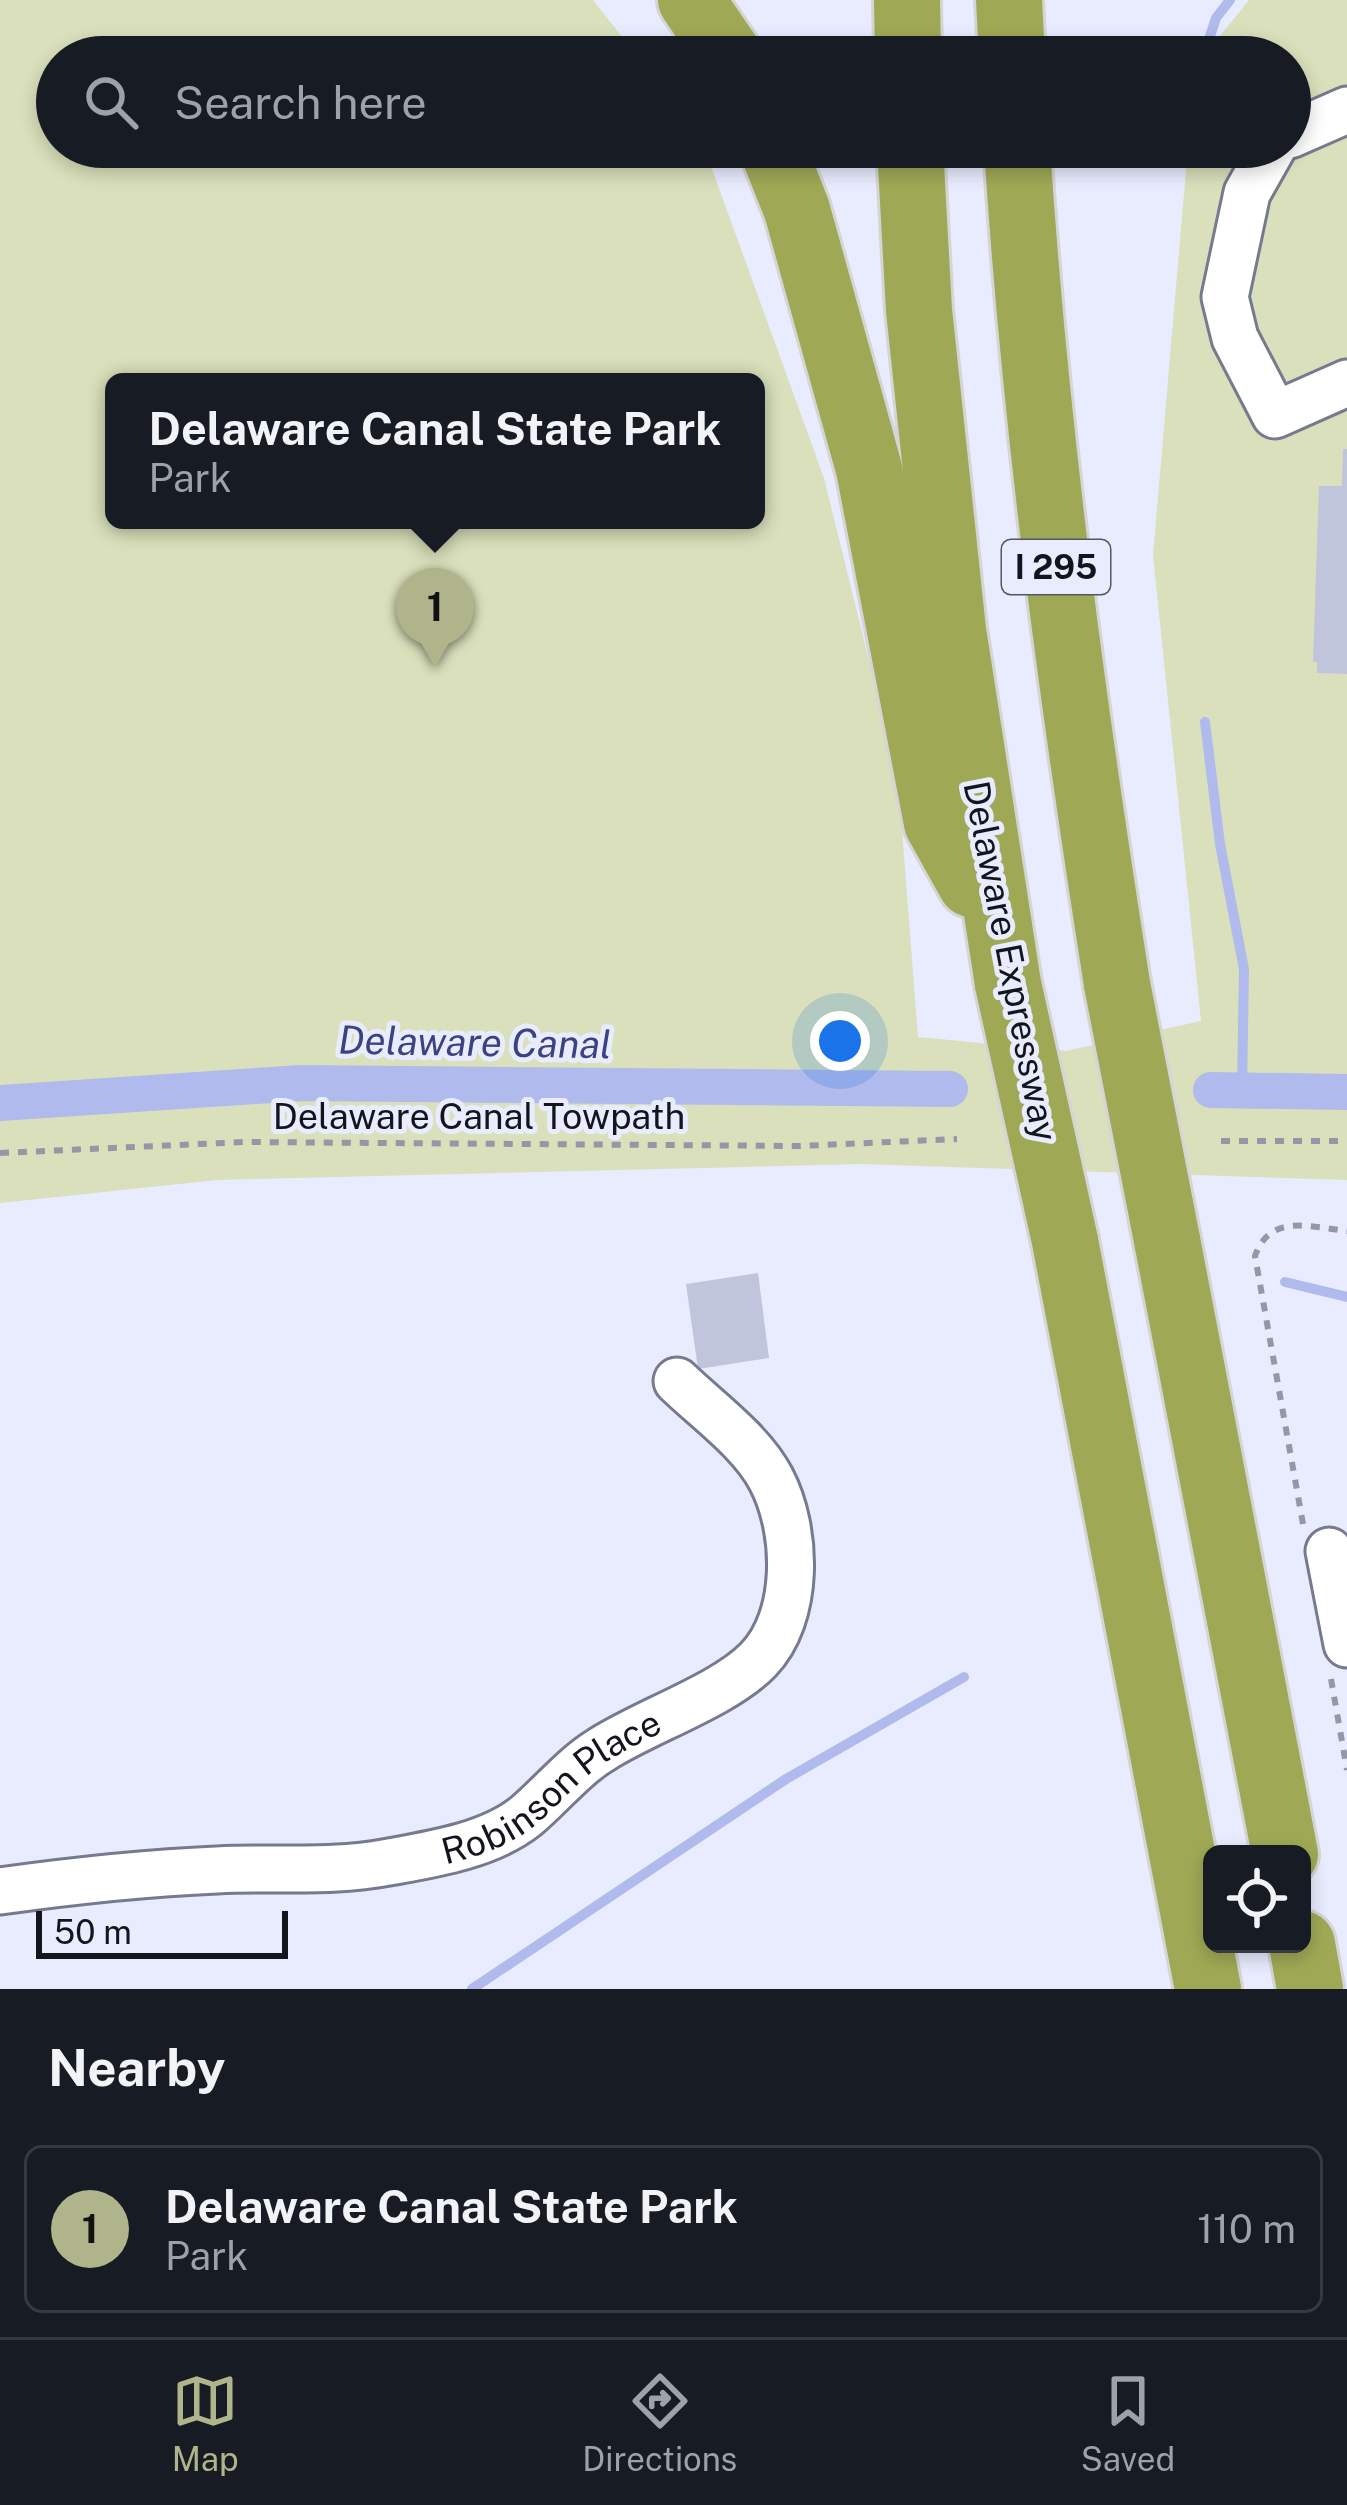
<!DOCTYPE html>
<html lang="en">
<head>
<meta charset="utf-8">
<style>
	body { margin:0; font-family:"Public Sans",sans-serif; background:#20242c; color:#f1f3f6 }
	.controls { position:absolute; right:36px; bottom:36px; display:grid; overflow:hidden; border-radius:18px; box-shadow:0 6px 18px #0003 }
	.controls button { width:108px; height:108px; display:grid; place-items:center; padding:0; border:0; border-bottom:3px solid #363941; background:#171b24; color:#f1f3f6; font:60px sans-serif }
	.scale { position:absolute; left:36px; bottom:30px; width:252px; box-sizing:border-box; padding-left:12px; border:6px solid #13151c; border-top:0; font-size:33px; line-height:42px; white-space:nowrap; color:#13151c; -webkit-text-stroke:9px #e8ecfe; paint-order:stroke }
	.you { position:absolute; left:840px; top:1041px; width:42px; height:42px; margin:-30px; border:9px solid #fff; border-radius:50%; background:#1a73e8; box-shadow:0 0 0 18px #1a73e833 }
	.badge { display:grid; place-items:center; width:78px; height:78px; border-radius:50%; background:#b0b48b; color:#111; font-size:39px; font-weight:700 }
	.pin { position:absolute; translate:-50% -99px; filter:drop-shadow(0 3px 6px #0008) }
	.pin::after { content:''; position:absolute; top:63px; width:42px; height:36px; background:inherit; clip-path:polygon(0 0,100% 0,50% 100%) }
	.popup { position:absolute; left:105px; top:373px; width:660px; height:156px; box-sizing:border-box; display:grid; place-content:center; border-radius:18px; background:#171b24; filter:drop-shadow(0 3px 9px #0005); font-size:39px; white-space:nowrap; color:#9ea1a6 }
	.popup b { font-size:45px; color:#f1f3f6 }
	.popup::after { content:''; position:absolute; left:50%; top:100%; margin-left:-24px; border:24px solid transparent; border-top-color:#171b24 }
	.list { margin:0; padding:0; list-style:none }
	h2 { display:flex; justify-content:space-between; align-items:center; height:156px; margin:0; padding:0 48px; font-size:51px }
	h2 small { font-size:39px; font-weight:400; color:#9ea1a6 }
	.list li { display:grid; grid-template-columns:78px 1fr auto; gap:36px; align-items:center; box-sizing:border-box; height:168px; margin:0 24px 24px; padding:0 24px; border:3px solid #363941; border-radius:18px }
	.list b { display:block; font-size:45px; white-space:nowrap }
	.list p { margin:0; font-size:39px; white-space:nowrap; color:#9ea1a6 }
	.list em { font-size:39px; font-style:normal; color:#9ea1a6 }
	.icon { flex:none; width:66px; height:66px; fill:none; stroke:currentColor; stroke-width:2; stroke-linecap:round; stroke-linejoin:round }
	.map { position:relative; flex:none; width:1347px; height:1989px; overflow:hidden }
	.search { position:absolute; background:#171b24; box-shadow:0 6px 18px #0003; left:36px; right:36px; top:36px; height:132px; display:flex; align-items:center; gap:30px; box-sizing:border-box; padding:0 42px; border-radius:66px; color:#9ea1a6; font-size:45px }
	.sheet { height:348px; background:#171b24 }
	nav { display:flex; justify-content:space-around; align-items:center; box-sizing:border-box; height:168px; border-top:3px solid #363941; background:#171b24; font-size:33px; color:#9ea1a6 }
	nav a { display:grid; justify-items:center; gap:6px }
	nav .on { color:#b0b48b }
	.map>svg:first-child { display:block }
	.green { fill:#dae0bb; fill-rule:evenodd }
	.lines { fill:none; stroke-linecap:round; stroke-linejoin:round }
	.stream { stroke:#b0baec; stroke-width:10 }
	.canal { stroke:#b0baec; stroke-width:36 }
	.building { fill:#c0c5db }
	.minor-casing { stroke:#767a8e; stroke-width:51 }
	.highway-casing { stroke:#d5d5d6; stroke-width:72 }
	.path { stroke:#9497a5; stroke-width:6; stroke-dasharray:9 9; stroke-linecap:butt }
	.minor { stroke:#fff; stroke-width:45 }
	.highway { stroke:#9fa955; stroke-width:66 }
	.highway-bridge-casing { stroke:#d5d5d6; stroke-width:72; stroke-linecap:butt }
	.highway-bridge { stroke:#9fa955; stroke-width:66 }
	.labels { text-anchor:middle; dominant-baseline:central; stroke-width:10; stroke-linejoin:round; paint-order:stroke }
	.shield { fill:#e8ecfe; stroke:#535660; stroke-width:3 }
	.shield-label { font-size:33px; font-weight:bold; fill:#13151c }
	.street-label { font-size:36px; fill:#13151c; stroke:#e8ecfe }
	.water-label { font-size:39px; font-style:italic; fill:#3a427f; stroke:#e8ecfe }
</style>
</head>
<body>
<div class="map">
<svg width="1347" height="1989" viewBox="0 0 1347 1989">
	<rect width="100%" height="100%" fill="#e8ecfe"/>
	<path class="green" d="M0 0H593L638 57H57V147H704L824 478 898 778 918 1037 1066 1051 1201 1021 1153 555 1188 147H1290V57H1203L1249 0H1347V1180L860 1164 217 1180 0 1203ZM114 382H756V520H114Z"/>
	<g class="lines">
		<g class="stream">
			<path d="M1203 57 1216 18 1230 0"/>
			<path d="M1205 722 1220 844 1244 969 1242 1091"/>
			<path d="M1285 1282 1347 1297"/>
			<path d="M472 1989 786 1779 964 1677"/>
		</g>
		<g class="canal">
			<path d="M1211 1090 1347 1092"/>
			<path d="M0 1103 301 1083 950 1089"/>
		</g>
	</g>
	<g class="building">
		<path d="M1343 449H1347V674L1317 673V662H1313L1319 486H1342Z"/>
		<path d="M758 1273 769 1358 698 1369 686 1284Z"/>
	</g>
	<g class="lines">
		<defs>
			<g id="minor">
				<path d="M1290 135 1347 110"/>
				<path d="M1273 147 1247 193 1225 297 1235 338 1275 415 1347 383"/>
				<path d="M1329 1551 1347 1644"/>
				<path id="s1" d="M0 1891C72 1881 144 1873 217 1870 275 1867 332 1873 389 1862 434 1854 490 1845 526 1816 551 1795 573 1767 601 1750 646 1721 723 1696 758 1660 800 1617 798 1530 771 1479 751 1441 707 1410 677 1381"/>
			</g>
			<g id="highway">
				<path d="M691 0 730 57"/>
				<path d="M907 0 908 57"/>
				<path d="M1009 0 1012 57"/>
				<path d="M772 147 797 210 869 469 937 823 971 884"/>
				<path d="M910 147 919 310 953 630 1008 984"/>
				<path d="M1017 147C1035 428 1073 706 1117 984"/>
				<path d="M1167 1240 1285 1854"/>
				<path d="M1065 1241 1208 1989"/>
				<path d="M1302 1944 1310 1989"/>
			</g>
		</defs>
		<use href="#minor" class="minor-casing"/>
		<use href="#highway" class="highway-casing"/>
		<g class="path">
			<path d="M1221 1141H1347"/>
			<path d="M0 1153 245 1142 800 1146 957 1139"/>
			<path d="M1303 1524 1255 1256C1270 1213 1310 1227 1347 1231"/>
			<path d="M1331 1679 1347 1770"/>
		</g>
		<use href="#minor" class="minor"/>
		<use href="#highway" class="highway"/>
		<defs>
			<g id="highway-bridge">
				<path d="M1008 984 1065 1241"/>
				<path d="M1117 984 1167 1240"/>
			</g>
		</defs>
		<use href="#highway-bridge" class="highway-bridge-casing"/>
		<use href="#highway-bridge" class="highway-bridge"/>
	</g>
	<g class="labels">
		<rect class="shield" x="1002" y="540" width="108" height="54" rx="9"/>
		<g class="shield-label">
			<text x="1056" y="567">I 295</text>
		</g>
		<g class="street-label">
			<text transform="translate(1011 961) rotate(79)">Delaware Expressway</text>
			<text x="479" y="1116">Delaware Canal Towpath</text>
			<text stroke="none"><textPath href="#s1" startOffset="573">Robinson Place</textPath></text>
		</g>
		<g class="water-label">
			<text transform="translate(475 1042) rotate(1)">Delaware Canal</text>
		</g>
	</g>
</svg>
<div class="controls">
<button><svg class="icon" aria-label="locate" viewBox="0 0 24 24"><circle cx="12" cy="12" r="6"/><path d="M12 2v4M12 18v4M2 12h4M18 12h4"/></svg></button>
</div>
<div class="scale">50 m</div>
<div class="you"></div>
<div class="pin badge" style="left:435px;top:667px">1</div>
<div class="popup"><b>Delaware Canal State Park</b>Park</div>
<div class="search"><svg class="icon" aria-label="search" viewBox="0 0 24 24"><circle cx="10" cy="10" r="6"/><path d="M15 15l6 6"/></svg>Search here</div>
</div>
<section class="sheet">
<h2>Nearby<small></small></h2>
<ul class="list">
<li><span class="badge">1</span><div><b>Delaware Canal State Park</b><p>Park</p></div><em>110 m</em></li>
</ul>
</section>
<nav>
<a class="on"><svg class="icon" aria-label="map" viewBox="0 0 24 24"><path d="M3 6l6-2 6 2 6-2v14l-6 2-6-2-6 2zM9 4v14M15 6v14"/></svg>Map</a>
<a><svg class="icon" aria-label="directions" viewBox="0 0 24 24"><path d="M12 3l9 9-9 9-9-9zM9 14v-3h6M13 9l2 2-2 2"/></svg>Directions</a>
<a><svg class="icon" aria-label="saved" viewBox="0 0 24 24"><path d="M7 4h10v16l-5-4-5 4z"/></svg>Saved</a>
</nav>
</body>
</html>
